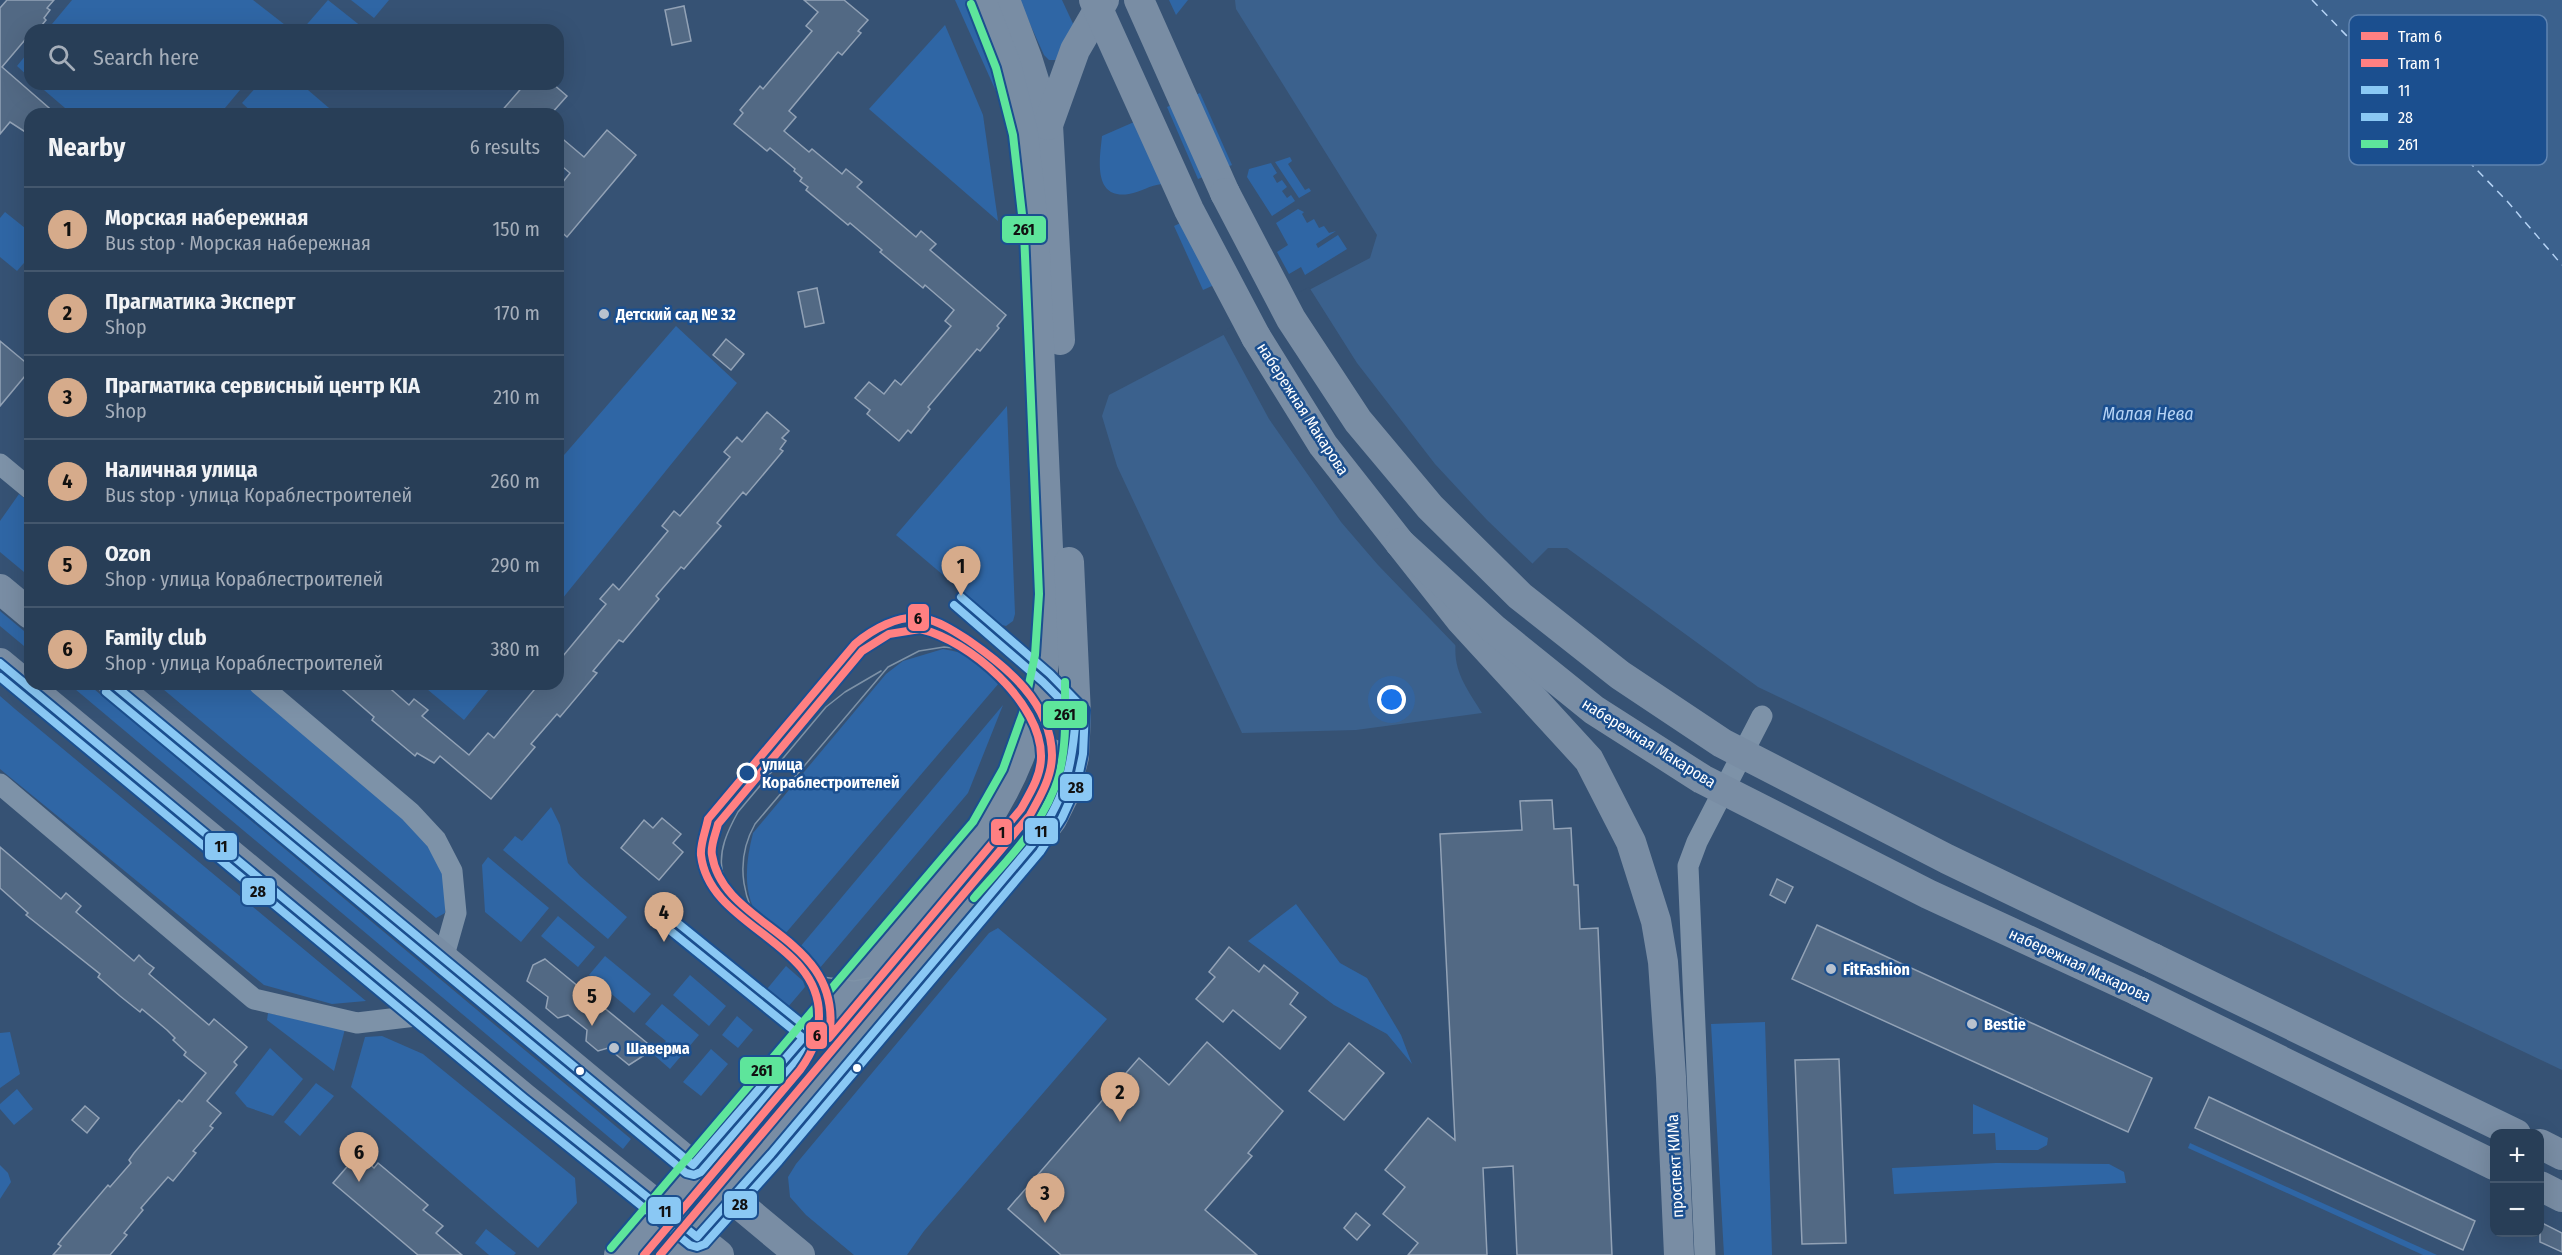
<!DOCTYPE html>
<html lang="en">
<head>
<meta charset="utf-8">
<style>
	body { margin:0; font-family:"Fira Sans Condensed",sans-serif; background:#30455d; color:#f1f3f6 }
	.controls { position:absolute; right:18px; bottom:18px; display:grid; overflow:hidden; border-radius:12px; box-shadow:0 6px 24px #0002 }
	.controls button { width:54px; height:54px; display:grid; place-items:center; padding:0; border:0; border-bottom:2px solid #44576d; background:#283e57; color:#f1f3f6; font:30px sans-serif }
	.you { position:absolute; left:1392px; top:700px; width:21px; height:21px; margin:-15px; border:4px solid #fff; border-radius:50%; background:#1a73e8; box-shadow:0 0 0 9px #1a73e833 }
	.badge { display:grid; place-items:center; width:39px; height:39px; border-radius:50%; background:#d6ab8b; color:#111; font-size:20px; font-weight:700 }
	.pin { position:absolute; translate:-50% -50px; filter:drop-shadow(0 2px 3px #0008) }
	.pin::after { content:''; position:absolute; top:32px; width:21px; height:18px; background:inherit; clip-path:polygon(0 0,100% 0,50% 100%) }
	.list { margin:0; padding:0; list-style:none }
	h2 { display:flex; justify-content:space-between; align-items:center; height:78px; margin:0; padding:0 24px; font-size:26px }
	h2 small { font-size:20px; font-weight:400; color:#a5aeba }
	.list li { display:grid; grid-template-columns:39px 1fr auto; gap:18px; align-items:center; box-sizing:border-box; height:84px; padding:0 24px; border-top:2px solid #44576d }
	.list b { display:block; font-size:22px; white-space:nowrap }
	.list p { margin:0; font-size:20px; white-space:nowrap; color:#a5aeba }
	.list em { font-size:20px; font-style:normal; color:#a5aeba }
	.icon { flex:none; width:33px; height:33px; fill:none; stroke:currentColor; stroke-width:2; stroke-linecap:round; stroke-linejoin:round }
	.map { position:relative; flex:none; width:2562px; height:1255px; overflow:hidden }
	.search { position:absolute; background:#283e57; box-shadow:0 6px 24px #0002; left:24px; top:24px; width:540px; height:66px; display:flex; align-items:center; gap:15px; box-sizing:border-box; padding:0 21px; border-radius:18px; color:#a5aeba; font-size:22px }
	.panel { position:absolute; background:#283e57; box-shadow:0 6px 24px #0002; left:24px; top:108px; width:540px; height:582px; border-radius:18px }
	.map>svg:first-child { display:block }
	.green { fill:#2f66a5 }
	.water { fill:#3b618d }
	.pier { fill:#365274 }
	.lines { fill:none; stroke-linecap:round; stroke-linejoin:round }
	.ferry { stroke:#b5d3f5; stroke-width:1.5; stroke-dasharray:8 6; stroke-linecap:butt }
	.building { fill:#526984; stroke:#92a2b6; stroke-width:1.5 }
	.minor { stroke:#7d92a8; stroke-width:21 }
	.secondary { stroke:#798da4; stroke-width:30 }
	.tram { stroke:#7e92a7; stroke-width:1.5 }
	.secondary-bridge { stroke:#798da4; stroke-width:30 }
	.bus-1-casing { stroke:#1b4f8f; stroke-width:12 }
	.bus-2-casing { stroke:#1b4f8f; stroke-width:12 }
	.bus-3-casing { stroke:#1b4f8f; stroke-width:12 }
	.bus-1 { stroke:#8ac8f4; stroke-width:8 }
	.bus-2 { stroke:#8ac8f4; stroke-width:8 }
	.bus-3 { stroke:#5ee59b; stroke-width:8 }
	.tram-1-casing { stroke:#1b4f8f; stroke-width:12 }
	.tram-2-casing { stroke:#1b4f8f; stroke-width:12 }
	.tram-1 { stroke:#ff8082; stroke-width:8 }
	.tram-2 { stroke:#ff8082; stroke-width:8 }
	.poi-dot { fill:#b9c2ce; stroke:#1b4f8f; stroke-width:2 }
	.stop-dot { fill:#1b4f8f; stroke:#fff; stroke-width:3 }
	.bus-dot { fill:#fff; stroke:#1b4f8f; stroke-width:2 }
	.labels { text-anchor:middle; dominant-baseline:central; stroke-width:5; stroke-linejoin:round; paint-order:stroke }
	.poi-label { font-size:16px; font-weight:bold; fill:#fff; stroke:#1b4f8f; text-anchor:start }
	.street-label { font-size:16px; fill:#fff; stroke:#1b4f8f }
	.stop-label { font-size:16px; font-weight:bold; fill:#fff; stroke:#1b4f8f; text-anchor:start }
	.water-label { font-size:18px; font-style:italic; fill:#b5d3f5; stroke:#1b4f8f }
	.key { fill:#1b4f8f; stroke:#5f84b1; stroke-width:1.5 }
	.key-label { font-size:16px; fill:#fff }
	.line-badge { stroke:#1b4f8f; stroke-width:2 }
	.pale-badge-label { font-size:16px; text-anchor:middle; font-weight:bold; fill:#111 }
</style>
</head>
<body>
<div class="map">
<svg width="2562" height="1255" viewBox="0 0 2562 1255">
	<rect width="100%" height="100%" fill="#365274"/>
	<g class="green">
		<path d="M72 0H253L289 28 287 30H47Z"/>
		<path d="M328 0 362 27 360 30H302Z"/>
		<path d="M351 0H389L374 18Z"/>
		<path d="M955 0H969L992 64 1004 109Z"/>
		<path d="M1019 0H1062L1075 28 1057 60H1049L1044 55Z"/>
		<path d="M1169 0H1188L1176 15Z"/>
		<path d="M945 25 983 115 998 221 869 109Z"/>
		<path d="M30 50V78L17 66Z"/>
		<path d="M37 84H245L220 114H72Z"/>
		<path d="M259 84H301L336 114H254L242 103Z"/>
		<path d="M1200 93 1232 165 1198 179 1167 107Z"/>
		<path d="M1157 112 1162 184C1150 185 1141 192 1129 194 1092 200 1100 157 1102 136Z"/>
		<path d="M1290 157 1292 161 1288 164 1305 190 1309 188 1311 191 1299 198 1275 162Z"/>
		<path d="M1271 163 1277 173 1273 176 1277 183 1282 180 1287 187 1282 191 1287 198 1291 195 1295 201 1272 216 1247 177 1249 169Z"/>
		<path d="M1298 209 1304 212 1302 214 1307 223 1314 219 1319 228 1324 226 1329 233 1336 231 1316 244 1318 248 1338 235 1347 249 1305 275 1301 267 1289 274 1277 252 1288 245 1276 223Z"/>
		<path d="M5 212 30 232V256L17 271 0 257V218Z"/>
		<path d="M1202 213 1232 277 1203 290 1174 226Z"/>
		<path d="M676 326 737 383 558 604V462Z"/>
		<path d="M1007 406 1015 614 1013 621 1006 626 1002 625 896 535Z"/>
		<path d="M19 494 30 503V577L0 552V521Z"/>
		<path d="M0 611 30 636V651L0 626Z"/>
		<path d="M943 649C968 653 985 661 1005 676L779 941C743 911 742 876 753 833L886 674 903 661Z"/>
		<path d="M69 684H88L631 1139 623 1149Z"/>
		<path d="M157 684H246C284 716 439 835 446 876 448 887 445 901 445 913L436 918Z"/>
		<path d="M421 684H493L464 720Z"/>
		<path d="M0 696 15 709 366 1001 332 1004 264 985 0 769Z"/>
		<path d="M1003 705 968 793 819 969 811 968 795 953Z"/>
		<path d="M551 807 560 825 568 863 580 876 627 917 608 939 503 850 515 836 522 841Z"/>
		<path d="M488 857 549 908 521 942 485 912 482 865Z"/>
		<path d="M1296 904 1340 963 1367 978 1401 1035 1412 1064 1387 1034 1334 1005 1248 941Z"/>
		<path d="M558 916 595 947 578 967 541 936Z"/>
		<path d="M998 928 1107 1019 924 1231 907 1255H854L806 1215 790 1197 788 1177 796 1164 989 933Z"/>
		<path d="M605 956 651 994 634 1013 589 975Z"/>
		<path d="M786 966 803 981 805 987 788 1007 767 989Z"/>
		<path d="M690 975 726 1006 709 1026 673 995Z"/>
		<path d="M662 1004 699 1035 670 1069 654 1055 666 1041 645 1024Z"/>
		<path d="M268 1013 345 1029 334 1071 267 1020Z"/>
		<path d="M737 1016 753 1030 738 1048 722 1035Z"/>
		<path d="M1765 1022 1772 1255H1724L1711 1024Z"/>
		<path d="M10 1032 20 1074 0 1088V1033Z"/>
		<path d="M382 1036 423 1054 575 1178 577 1203 538 1248 351 1087 365 1037Z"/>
		<path d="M270 1048 303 1079 273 1116 247 1107 235 1093Z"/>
		<path d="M711 1049 728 1064 701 1096 683 1082Z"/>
		<path d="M316 1083 334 1096 300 1136 284 1122Z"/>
		<path d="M17 1089 33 1109 14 1125 0 1109V1104Z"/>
		<path d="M1973 1104 2048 1138 2047 1145 2038 1150H1996L1995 1133 1973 1134Z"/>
		<path d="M2190 1143 2437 1255H2423L2188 1148Z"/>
		<path d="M1996 1163 2109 1164 2124 1172 2126 1183 1894 1194 1892 1168Z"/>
		<path d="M0 1165 8 1173 11 1182 0 1199Z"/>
		<path d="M486 1229 516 1253 514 1255H489L475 1243Z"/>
	</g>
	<path class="water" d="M1235 0H2562V1070L1758 687 1567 548H1548L1456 640C1452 671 1467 688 1482 713L1356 730 1242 733 1117 466 1102 416 1109 395 1370 258 1377 235 1236 9Z"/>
	<path class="pier" d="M1309 287 1357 363 1435 464 1487 520 1535 566 1459 642 1458 648 1378 565 1341 522 1269 419 1222 332Z"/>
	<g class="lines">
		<path class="ferry" d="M2312 0 2507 201 2562 265"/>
	</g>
	<g class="building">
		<path d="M7 0H54L47 8 50 10 44 18 46 20 38 30H30V34L2 67 56 114H30V135L10 122 0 134V8Z"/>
		<path d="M804 0H844L868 20 858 31 861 33 842 55 838 52 789 111 796 117 784 131 809 152 812 149 842 174 846 169 862 182 857 187 916 237 921 231 929 238 936 244 930 250 1006 315 997 326 999 328 980 351 977 349 928 407 930 409 911 433 908 430 899 441 867 414 870 410 855 398 869 382 884 394 895 380 901 385 951 326 945 321 954 310 925 285 923 288 880 252 882 250 850 223 848 225 806 190 808 187 800 181 802 178 794 171 795 169 770 148 767 151 734 124 743 113 740 110 760 86 763 89 812 31 806 26 818 12Z"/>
		<path d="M684 6 691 41 672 45 665 10Z"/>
		<path d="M525 84H553L567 96 551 114H499Z"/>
		<path d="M607 130 636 155 567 237 558 229V188L570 173 558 163V135L584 157Z"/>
		<path d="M817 288 824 323 805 327 798 292Z"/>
		<path d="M726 339 744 354 731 370 713 355Z"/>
		<path d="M0 341 30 366V370L0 406Z"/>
		<path d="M767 412 789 431 782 438 786 441 780 449 783 451 746 495 743 492 717 523 721 526 684 569 681 567 656 596 659 599 623 642 619 640 593 671 597 673 560 717 557 714 531 744 535 747 491 799 440 756 434 763 417 753 415 756 372 720 374 717 336 684H385L409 705 414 699 428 710 422 716 469 755 488 733 494 738 539 684H558V662L606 604 600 599 613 584 619 590 668 531 662 526 674 511 680 516 730 457 724 452 730 445 737 437 742 442Z"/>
		<path d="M1552 800 1554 829 1571 828 1574 885H1578L1580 929 1598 928 1612 1255H1517L1513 1166 1483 1168 1487 1255H1408L1418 1243 1383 1214 1405 1187 1385 1170 1428 1118 1455 1140 1440 834 1522 830 1520 801Z"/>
		<path d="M662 818 681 834 673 843 683 852 659 880 621 848 644 820 653 828Z"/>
		<path d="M0 847 61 899 66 893 81 906 76 912 134 961 139 955 146 962 154 968 149 974 209 1025 214 1019 247 1047 234 1062 237 1065 207 1101 221 1113 210 1126 213 1128 193 1151 196 1153 173 1181 168 1177 141 1208 143 1210 124 1233 127 1235 110 1255H53L61 1246 58 1244 62 1239 108 1185 110 1187 131 1163 129 1160 134 1153 179 1100 182 1102 206 1073 184 1055 186 1052 173 1040 175 1038 167 1030 142 1009 140 1012 120 996 98 977 100 974 26 915 28 913 0 888Z"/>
		<path d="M1777 879 1793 887 1785 903 1770 895Z"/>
		<path d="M1817 925 2152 1078 2128 1132 1792 979Z"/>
		<path d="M1229 947 1259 972 1264 965 1298 993 1290 1004 1306 1017 1280 1049 1233 1010 1223 1022 1196 999 1215 977 1209 972Z"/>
		<path d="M545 959 647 1043 643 1056 629 1065 608 1048 598 1051 586 1041 587 1030 568 1015 558 1018 546 1008 548 997 527 981 533 965Z"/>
		<path d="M1207 1042 1283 1111 1248 1153 1252 1156 1205 1210 1257 1255H1061L1008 1209 1139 1058 1169 1085Z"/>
		<path d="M1349 1043 1384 1073 1344 1120 1309 1091Z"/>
		<path d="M1839 1059 1846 1243 1802 1244 1795 1060Z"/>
		<path d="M2209 1097 2475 1221 2463 1250 2195 1128Z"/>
		<path d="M85 1106 99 1118 87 1133 72 1120Z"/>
		<path d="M358 1154 374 1168 378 1163 428 1205 423 1210 443 1226 436 1233 462 1255H418L333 1183Z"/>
		<path d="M1356 1213 1370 1225 1357 1240 1344 1228Z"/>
		<path d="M2540 1222 2562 1233V1252L2540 1242Z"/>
	</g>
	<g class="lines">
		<g class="minor">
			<path d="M0 464 30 489"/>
			<path d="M259 684 410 812 436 840 452 871 456 913 443 959"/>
			<path d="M1025 745 1051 749 1074 757"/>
			<path d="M0 784 254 999 357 1023 424 1015"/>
			<path d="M1705 1255 1688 866 1697 842 1762 716"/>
		</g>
		<g class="secondary">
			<path d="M1005 0 1027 58 1048 125 1060 340"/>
			<path d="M1139 0 1225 193"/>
			<path d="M1048 125 1075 50 1104 0"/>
			<path d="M1256 337 1323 445 1400 543 1460 619 1589 760 1631 842 1656 921 1663 962 1671 1077 1679 1255"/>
			<path d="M0 589 30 614"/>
			<path d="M0 663 524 1098 719 1255"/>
			<path d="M113 684 800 1255"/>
			<path d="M2153 958 2516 1134"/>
			<path d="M2138 991 2494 1165"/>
			<path d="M2540 1144 2562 1155"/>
			<path d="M2540 1186 2562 1197"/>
			<path d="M619 1255C738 1111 862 971 981 828 1030 758 1048 678 1050 594L1034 231 1023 133 1006 65 981 0"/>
			<path d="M681 1255 771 1154 1032 845 1052 819 1064 795 1074 757 1076 715 1069 562"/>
		</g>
		<g class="tram">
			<path d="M741 916C718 872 713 857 738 812L826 707 845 692 881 671"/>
			<path d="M769 939C743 905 733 863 755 824L888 667 919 651 944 647 964 649 998 665"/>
			<path d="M794 959 822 977 854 981 885 975 920 946"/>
		</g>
		<g class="secondary-bridge">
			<path d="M1094 0 1189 210 1256 337"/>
			<path d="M1225 193 1291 319 1358 421 1430 507 1520 596 1620 675 1722 743 1947 859 2153 958"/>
			<path d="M1400 543 1495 630 1594 710 1702 779 1928 894 2138 991"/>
		</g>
		<defs>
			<g id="bus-1">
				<path d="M0 663 524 1098 697 1237 771 1154 1032 845C1065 799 1072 770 1076 715L1043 682 954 605"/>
				<path d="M113 684 693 1165 803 1038 672 932"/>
			</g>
			<g id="bus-2">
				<path d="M0 677 517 1106 690 1245 697 1247 705 1244 779 1161 1040 852 1062 818 1076 787 1083 754 1085 710 1050 674 961 597"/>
				<path d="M106 692 686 1173 694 1175 701 1172 811 1045 813 1037 810 1030 679 924"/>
			</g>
			<g id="bus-3">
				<path d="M974 898C1007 860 1046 823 1059 774 1067 745 1065 712 1065 682"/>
				<path d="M611 1248 973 822 1003 769 1023 713 1035 655 1039 594 1024 232 1013 135 996 68 971 4"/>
			</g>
		</defs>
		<use href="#bus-1" class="bus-1-casing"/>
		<use href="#bus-2" class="bus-2-casing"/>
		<use href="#bus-3" class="bus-3-casing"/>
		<use href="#bus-1" class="bus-1"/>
		<use href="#bus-2" class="bus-2"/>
		<use href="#bus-3" class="bus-3"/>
		<defs>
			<path id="tram-1" d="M644 1255 800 1070C813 1052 819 1037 819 1015 819 940 709 927 701 855 700 844 706 830 708 819L855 644C873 629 898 615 922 618 939 621 954 631 968 640 1007 667 1051 703 1052 755 1052 777 1040 797 1030 815L660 1255"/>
			<path id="tram-2" d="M920 629C969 640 1042 703 1041 757 1041 776 1030 793 1021 809L829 1038C846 935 723 929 712 855 710 846 716 833 718 824L862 651 889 634Z"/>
		</defs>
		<use href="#tram-1" class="tram-1-casing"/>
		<use href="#tram-2" class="tram-2-casing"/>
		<use href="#tram-1" class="tram-1"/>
		<use href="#tram-2" class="tram-2"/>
	</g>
	<g class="poi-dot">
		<circle cx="604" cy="314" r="6"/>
		<circle cx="1831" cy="969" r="6"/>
		<circle cx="1972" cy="1024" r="6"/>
		<circle cx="614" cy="1048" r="6"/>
	</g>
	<circle class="stop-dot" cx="747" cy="773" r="9"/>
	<g class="bus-dot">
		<circle cx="857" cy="1068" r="5"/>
		<circle cx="580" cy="1071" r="5"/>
	</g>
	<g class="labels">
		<g class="poi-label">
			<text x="616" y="314">Детский сад № 32</text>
			<text x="1843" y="969">FitFashion</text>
			<text x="1984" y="1024">Bestie</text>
			<text x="626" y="1048">Шаверма</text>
		</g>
		<g class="street-label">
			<text transform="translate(1303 409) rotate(57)">набережная Макарова</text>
			<text transform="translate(1649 743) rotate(32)">набережная Макарова</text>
			<text transform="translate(2080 965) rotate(25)">набережная Макарова</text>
			<text transform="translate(1675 1166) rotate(-93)">проспект КИМа</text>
		</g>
		<g class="stop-label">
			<text x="762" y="764">улица<tspan x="762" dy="18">Кораблестроителей</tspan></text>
		</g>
		<g class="water-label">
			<text x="2148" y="414">Малая Нева</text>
		</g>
	</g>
	<rect x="2349" y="15" width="198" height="150" rx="9" class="key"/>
	<rect x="2361" y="32" width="27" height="8" fill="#ff8082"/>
	<rect x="2361" y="59" width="27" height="8" fill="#ff8082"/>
	<rect x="2361" y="86" width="27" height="8" fill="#8ac8f4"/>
	<rect x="2361" y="113" width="27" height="8" fill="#8ac8f4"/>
	<rect x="2361" y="140" width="27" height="8" fill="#5ee59b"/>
	<g class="key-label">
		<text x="2398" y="42">Tram 6</text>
		<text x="2398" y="69">Tram 1</text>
		<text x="2398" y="96">11</text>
		<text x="2398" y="123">28</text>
		<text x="2398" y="150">261</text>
	</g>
	<g class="line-badge">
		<rect x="1001" y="215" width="46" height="29" rx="6" fill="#5ee59b"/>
		<rect x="907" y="603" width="23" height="29" rx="6" fill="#ff8082"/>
		<rect x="1042" y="700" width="46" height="29" rx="6" fill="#5ee59b"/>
		<rect x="1059" y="773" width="34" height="29" rx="6" fill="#8ac8f4"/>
		<rect x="1024" y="817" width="35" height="28" rx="6" fill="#8ac8f4"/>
		<rect x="990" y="818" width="23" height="28" rx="6" fill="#ff8082"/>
		<rect x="204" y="832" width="34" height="29" rx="6" fill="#8ac8f4"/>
		<rect x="241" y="877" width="35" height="29" rx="6" fill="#8ac8f4"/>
		<rect x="805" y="1021" width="23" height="29" rx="6" fill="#ff8082"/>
		<rect x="739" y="1056" width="46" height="29" rx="6" fill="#5ee59b"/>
		<rect x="723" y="1190" width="35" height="29" rx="6" fill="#8ac8f4"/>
		<rect x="647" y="1196" width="35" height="29" rx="6" fill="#8ac8f4"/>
	</g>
	<g class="pale-badge-label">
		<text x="1024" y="235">261</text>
		<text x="918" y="624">6</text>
		<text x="1065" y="720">261</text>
		<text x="1076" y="793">28</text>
		<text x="1041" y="837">11</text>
		<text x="1002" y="838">1</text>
		<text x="221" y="852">11</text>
		<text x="258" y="897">28</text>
		<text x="817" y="1041">6</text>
		<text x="762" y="1076">261</text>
		<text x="740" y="1210">28</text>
		<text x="665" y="1217">11</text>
	</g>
</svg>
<div class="controls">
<button>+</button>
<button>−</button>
</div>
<div class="you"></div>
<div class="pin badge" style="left:961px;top:596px">1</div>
<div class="pin badge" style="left:1120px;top:1122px">2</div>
<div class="pin badge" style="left:1045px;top:1223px">3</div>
<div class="pin badge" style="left:664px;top:942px">4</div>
<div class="pin badge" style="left:592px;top:1026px">5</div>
<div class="pin badge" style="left:359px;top:1182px">6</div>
<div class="search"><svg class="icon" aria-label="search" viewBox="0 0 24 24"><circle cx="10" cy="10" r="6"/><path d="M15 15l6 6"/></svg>Search here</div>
<section class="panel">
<h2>Nearby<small>6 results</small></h2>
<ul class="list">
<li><span class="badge">1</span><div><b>Морская набережная</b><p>Bus stop · Морская набережная</p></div><em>150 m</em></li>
<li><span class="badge">2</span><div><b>Прагматика Эксперт</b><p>Shop</p></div><em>170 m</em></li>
<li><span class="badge">3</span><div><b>Прагматика сервисный центр KIA</b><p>Shop</p></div><em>210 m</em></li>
<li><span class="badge">4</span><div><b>Наличная улица</b><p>Bus stop · улица Кораблестроителей</p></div><em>260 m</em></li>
<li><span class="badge">5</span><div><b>Ozon</b><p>Shop · улица Кораблестроителей</p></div><em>290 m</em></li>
<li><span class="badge">6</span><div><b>Family club</b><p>Shop · улица Кораблестроителей</p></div><em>380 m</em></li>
</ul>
</section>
</div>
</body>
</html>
